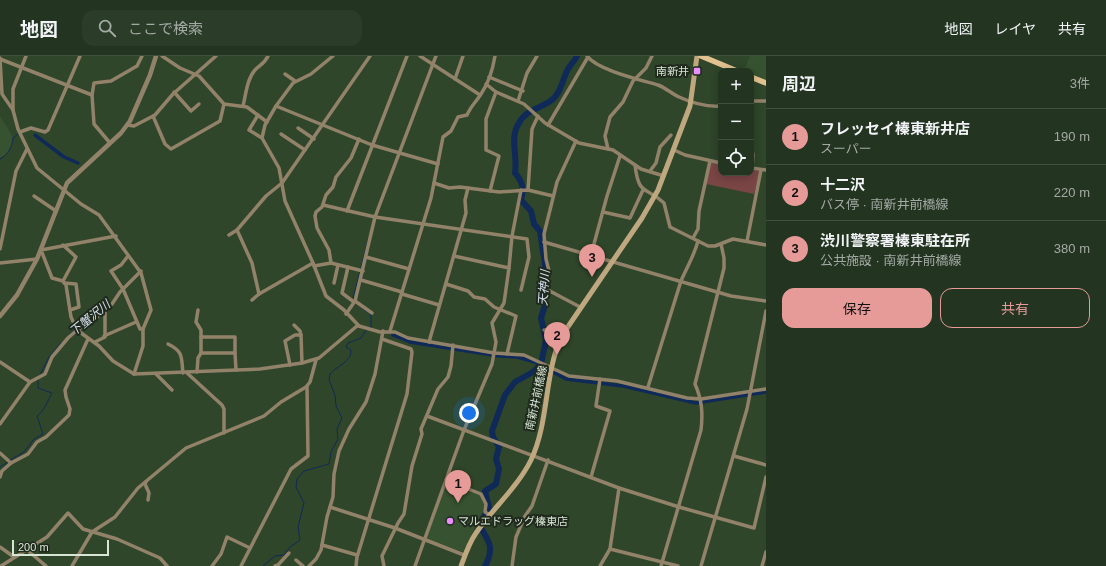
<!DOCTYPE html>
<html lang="ja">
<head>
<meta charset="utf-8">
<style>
	body { margin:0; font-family:Helvetica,"Noto Sans JP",sans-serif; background:#2b3c29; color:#f1f3f6 }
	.controls { position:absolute; right:12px; top:12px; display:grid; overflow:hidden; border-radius:8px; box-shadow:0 2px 10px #0003 }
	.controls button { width:36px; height:36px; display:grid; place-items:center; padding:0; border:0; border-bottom:1px solid #404f3e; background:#233420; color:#f1f3f6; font:20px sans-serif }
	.scale { position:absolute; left:12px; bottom:10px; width:97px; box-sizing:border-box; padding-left:4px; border:2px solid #d7e5d4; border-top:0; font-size:11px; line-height:14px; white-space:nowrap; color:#d7e5d4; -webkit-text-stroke:3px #1f291c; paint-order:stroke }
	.you { position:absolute; left:469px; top:357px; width:14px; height:14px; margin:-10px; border:3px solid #fff; border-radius:50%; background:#1a73e8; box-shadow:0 0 0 6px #1a73e833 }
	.badge { display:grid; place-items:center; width:26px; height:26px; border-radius:50%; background:#e69b98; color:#111; font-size:13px; font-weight:700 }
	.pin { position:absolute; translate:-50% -33px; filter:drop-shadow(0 1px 2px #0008) }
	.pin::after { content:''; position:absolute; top:21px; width:14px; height:12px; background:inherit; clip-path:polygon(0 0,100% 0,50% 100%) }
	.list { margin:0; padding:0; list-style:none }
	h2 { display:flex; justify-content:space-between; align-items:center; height:52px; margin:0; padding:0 16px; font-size:17px }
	h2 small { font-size:13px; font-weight:400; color:#a3aaa5 }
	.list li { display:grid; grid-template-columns:26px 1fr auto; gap:12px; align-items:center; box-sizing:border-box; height:56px; padding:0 16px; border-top:1px solid #404f3e }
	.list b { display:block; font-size:15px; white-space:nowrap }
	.list p { margin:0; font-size:13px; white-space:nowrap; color:#a3aaa5 }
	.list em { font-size:13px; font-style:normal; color:#a3aaa5 }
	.actions { display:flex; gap:8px; padding:12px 16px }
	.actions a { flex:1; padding:9px 0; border:1px solid #e69b98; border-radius:12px; text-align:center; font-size:14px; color:#e69b98 }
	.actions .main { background:#e69b98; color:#111 }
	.icon { flex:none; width:22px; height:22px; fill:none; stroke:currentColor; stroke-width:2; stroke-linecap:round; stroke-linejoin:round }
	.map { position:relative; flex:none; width:766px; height:510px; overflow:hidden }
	header { display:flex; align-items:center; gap:24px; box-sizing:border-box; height:56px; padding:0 20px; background:#233420; border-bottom:1px solid #404f3e }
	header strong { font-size:19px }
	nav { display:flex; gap:22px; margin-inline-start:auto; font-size:14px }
	.search { width:280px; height:36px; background:#2b3c29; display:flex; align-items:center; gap:10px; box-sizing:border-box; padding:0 14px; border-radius:12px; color:#a3aaa5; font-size:15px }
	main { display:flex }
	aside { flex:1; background:#233420 }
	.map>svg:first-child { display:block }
	.built { fill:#365230 }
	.green { fill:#7a4545 }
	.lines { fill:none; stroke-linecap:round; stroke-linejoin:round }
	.stream { stroke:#0f2a58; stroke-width:1 }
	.canal { stroke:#0f2a58; stroke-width:3.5 }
	.river { stroke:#0f2a58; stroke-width:6 }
	.minor { stroke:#918269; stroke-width:3.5 }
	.tertiary { stroke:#918269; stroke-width:4.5 }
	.secondary { stroke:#bfa77f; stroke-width:5 }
	.primary { stroke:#e2c390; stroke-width:5.5 }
	.poi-dot { fill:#e98efe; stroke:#1f291c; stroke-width:1.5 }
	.labels { text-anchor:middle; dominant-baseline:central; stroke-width:4; stroke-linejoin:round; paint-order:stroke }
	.poi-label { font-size:11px; fill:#d7e5d4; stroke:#1f291c; text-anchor:end }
	.street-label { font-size:11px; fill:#d7e5d4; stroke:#1f291c }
	.water-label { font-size:12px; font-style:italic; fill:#d6e0ef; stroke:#1f291c }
</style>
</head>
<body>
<header>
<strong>地図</strong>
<div class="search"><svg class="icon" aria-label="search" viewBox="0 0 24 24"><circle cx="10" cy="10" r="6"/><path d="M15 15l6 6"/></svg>ここで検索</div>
<nav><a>地図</a><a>レイヤ</a><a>共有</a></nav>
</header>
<main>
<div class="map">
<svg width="766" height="510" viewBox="0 0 766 510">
	<rect width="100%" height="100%" fill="#2f462a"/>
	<g class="built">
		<path d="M750 0H766V24L751 18V15H744Z"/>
		<path d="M0 60 13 81 12 89 6 99 0 102Z"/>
		<path d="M447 425 480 438 484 446 485 457 475 471 463 496 426 483Z"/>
	</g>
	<path class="green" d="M711 106 721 108V117H751V114L760 115 754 138 706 128Z"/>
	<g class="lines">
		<g class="stream">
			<path d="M0 103C9 98 12 91 13 82L18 78"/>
			<path d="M353 243 368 184"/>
			<path d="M356 247 371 259V272"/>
			<path d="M93 262 107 250"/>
			<path d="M78 271 91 264"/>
			<path d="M69 279 75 273"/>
			<path d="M40 319 49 301 61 287"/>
			<path d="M10 404 24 396 34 383 43 378 37 360C45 354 47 346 52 337L38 332V324"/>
			<path d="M0 411 8 406"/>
			<path d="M263 510 275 500 284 499 290 491 300 484 298 471 304 447 296 431 297 423 304 415 329 408 331 396 338 383 337 373 342 362 336 350 335 339 329 324 330 318C336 310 352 306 351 294L346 291 348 287 361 282 366 274"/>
		</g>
		<g class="canal">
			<path d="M35 79 64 101 78 107"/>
			<path d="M393 279 410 286 499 300 517 301 535 306 566 323 623 330 696 347 766 336"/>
		</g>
		<path class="river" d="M485 510C495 492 489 485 479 469L489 452 485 435 496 428 499 413 496 403 499 391 493 381 492 375 505 339 515 326 533 316 541 308 546 284 541 262 545 249 543 231 546 215 540 175 534 168 531 155 521 144C524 133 523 126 515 117 518 100 509 82 519 67 525 55 538 53 549 46 561 39 562 24 568 13 571 8 575 5 577 0"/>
		<g class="minor">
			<path d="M162 0 180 12 199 20 224 48 247 51 267 66"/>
			<path d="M333 0 311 18 293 27 276 50 265 69 262 82 279 112 285 145 313 207 326 240 344 254 359 270"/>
			<path d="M420 0 480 39"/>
			<path d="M587 0C597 14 641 24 658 29 666 32 672 38 679 41 692 47 707 51 721 50"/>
			<path d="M0 2 2 38 13 54 18 73 37 112 81 148 99 159 141 217 151 254 143 273V290L134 318"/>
			<path d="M0 3 92 39"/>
			<path d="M285 18 295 25"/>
			<path d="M489 21 523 35"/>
			<path d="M455 23 463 0"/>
			<path d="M486 28 496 36 524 48 545 67 579 87 613 94 641 113 664 120"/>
			<path d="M174 36 191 55 199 48"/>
			<path d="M518 45 527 17 537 0"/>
			<path d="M751 45H766"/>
			<path d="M243 50C246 38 247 23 255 14 260 9 265 7 268 0"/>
			<path d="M276 50 372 89 438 108"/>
			<path d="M13 54V33L26 0"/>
			<path d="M258 59 249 74 262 82"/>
			<path d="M153 60 165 88 171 93 220 65 224 48"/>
			<path d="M127 69 134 70 155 59 173 38 216 0"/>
			<path d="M548 69 588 1"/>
			<path d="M298 72 314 83"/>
			<path d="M20 76 31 72 45 76 48 74 80 0"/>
			<path d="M281 78 305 94"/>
			<path d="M576 85 557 126 544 178 546 203 549 215 546 233 580 251"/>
			<path d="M110 87 94 68 92 39 94 27 111 25 137 10 142 0"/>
			<path d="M751 88 753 99 752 112"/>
			<path d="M608 93 605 80 610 61 623 46 633 25 646 12 652 0"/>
			<path d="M674 94 685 99 721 107"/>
			<path d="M635 109C639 141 645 129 664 147L670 171 708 190H715L733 183 766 189"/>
			<path d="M751 112 766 114"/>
			<path d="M650 115 656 107 660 91 671 79"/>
			<path d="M434 127 449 132 460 131 499 136 528 134 553 140"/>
			<path d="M528 134 532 73 538 60"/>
			<path d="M490 135 499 100 486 94V63L496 36"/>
			<path d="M34 140 56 155"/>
			<path d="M323 149 375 161 527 183 529 201 521 234"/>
			<path d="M347 155 407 0"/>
			<path d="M603 156 630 162 643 134"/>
			<path d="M237 174 252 207 259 238"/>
			<path d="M229 179 237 174 266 140 282 127 370 0"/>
			<path d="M116 180 41 194 52 222 63 225 66 229 71 261 77 274 99 290 113 305 134 318 260 313 302 307 319 302 357 270H359L380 276H395L408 282 494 297 524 299 569 320 617 325 687 342 701 343 766 333"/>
			<path d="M693 182 698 173 699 155 710 105"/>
			<path d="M747 185 761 114"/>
			<path d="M544 186 731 240 766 245"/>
			<path d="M0 193 16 115 27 93"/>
			<path d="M591 199 607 140 620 100"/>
			<path d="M128 200 121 209 111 215 123 233 140 273H143"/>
			<path d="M454 200 509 212 512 180 521 134"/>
			<path d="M366 201 409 213"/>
			<path d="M0 207 37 203"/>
			<path d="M331 207 329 194 317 172 315 160 316 156 322 151 326 139 333 131 336 121 351 102 359 83"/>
			<path d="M314 210 331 207 363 215"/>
			<path d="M348 211 342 237 354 246"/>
			<path d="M361 224 402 236"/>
			<path d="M63 225 76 201 63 189"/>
			<path d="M64 227 76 228 79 251 70 254"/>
			<path d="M334 227 338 209"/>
			<path d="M446 228 468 235 474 241 485 243 494 251 516 260 507 298"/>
			<path d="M402 238 439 249"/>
			<path d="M252 244 259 238 313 207"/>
			<path d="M355 245 372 257"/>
			<path d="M198 254 196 266 201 274V281"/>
			<path d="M346 258 355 245 375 161 436 0"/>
			<path d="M294 269 300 275 301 279 302 307"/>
			<path d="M544 274H547L551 289 557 293"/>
			<path d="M390 275 431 142 443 81 451 75 458 61 467 59C471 50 476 46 481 38 488 28 493 12 495 0"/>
			<path d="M104 280 136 266"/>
			<path d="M95 286 105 281V254"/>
			<path d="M429 286 466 157 465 144 468 132"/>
			<path d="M168 288C184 296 181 301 183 317"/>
			<path d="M201 297V281H235V297"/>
			<path d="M0 306 30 326"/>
			<path d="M290 309 285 285 295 279H301"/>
			<path d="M197 316 198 302 201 297H235L236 314"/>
			<path d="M187 317 222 349 224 353V377"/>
			<path d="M156 318 172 334"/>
			<path d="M648 331 681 225C687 211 694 200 698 185"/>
			<path d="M427 360 619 432 679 451 754 472 766 421"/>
			<path d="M0 368 30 326 45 318 52 301 68 282 77 274 91 266 112 248 120 236 141 215"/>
			<path d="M0 397 11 407 28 398 37 386 46 381 69 359 70 353 66 341 65 334 88 283"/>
			<path d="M734 400 766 409"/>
			<path d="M0 421 2 415 11 407"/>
			<path d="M591 421 610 355 596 350 600 323"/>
			<path d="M446 424 481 438 486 448 485 456 490 459"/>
			<path d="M146 426 145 428 149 437 148 444"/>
			<path d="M330 451 395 472 464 499"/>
			<path d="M322 489 357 499"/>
			<path d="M0 491 14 501"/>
			<path d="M26 493 46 510"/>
			<path d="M610 493 678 510"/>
			<path d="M296 504 303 510"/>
			<path d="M1 510 47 481 68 457 83 473 117 483 160 502 167 510"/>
			<path d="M72 510 92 476 115 461 138 432 186 392 264 360 281 346 306 331 310 326 316 304"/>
			<path d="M212 510 221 498 227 481 250 492"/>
			<path d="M241 510 291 413 308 400 307 330"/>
			<path d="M275 510 278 509 289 497"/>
			<path d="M309 510 316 503 321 494 327 461 333 441 334 418 339 395 349 373 366 346 375 318 383 275"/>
			<path d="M356 510 357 501 407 338 412 296 411 293 382 283"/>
			<path d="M384 510 382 500 398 467 404 458 412 410 422 378 421 373 438 333 448 321 451 310 453 289"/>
			<path d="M415 510 464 374 492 308 496 286 492 267 504 247 509 212"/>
			<path d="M512 510 516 481 525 460 532 450 548 404"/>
			<path d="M600 510 610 493 619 432"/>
			<path d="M661 510 701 374C703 357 702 344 695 328L724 212V202L721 188"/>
			<path d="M701 510 747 353 766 255"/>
			<path d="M762 510 766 496"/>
		</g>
		<path class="tertiary" d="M0 260 17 239 37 203 67 127 121 77 130 65 150 19 156 0"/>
		<path class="secondary" d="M461 510C465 499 469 487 476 477 493 452 517 432 531 404 549 366 544 320 561 281L642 162 658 134 690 50 697 0"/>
		<g class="primary">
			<path d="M701 0 737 15"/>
			<path d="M751 21 766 27"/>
		</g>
	</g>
	<g class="poi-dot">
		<rect x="693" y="11" width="8" height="8" rx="2"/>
		<circle cx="450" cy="465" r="4"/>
	</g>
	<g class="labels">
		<g class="poi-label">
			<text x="689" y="15">南新井</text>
			<text x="458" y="465" text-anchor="start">マルエドラッグ榛東店</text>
		</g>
		<g class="street-label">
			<text transform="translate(536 342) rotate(-78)">南新井前橋線</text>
		</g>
		<g class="water-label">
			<text transform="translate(544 232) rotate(-86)">天神川</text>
			<text transform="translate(90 262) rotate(-39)">下蟹沢川</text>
		</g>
	</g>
</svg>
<div class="controls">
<button>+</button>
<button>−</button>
<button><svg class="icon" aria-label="locate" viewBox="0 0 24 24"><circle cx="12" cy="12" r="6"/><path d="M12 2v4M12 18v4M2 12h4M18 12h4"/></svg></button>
</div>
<div class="scale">200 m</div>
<div class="you"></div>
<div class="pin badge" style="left:458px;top:447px">1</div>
<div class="pin badge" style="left:557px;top:299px">2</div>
<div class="pin badge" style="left:592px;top:221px">3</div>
</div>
<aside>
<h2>周辺<small>3件</small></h2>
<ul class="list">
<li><span class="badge">1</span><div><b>フレッセイ榛東新井店</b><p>スーパー</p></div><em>190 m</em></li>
<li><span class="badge">2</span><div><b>十二沢</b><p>バス停 · 南新井前橋線</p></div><em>220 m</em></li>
<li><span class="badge">3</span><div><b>渋川警察署榛東駐在所</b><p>公共施設 · 南新井前橋線</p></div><em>380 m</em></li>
</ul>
<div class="actions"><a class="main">保存</a><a>共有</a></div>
</aside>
</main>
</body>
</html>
